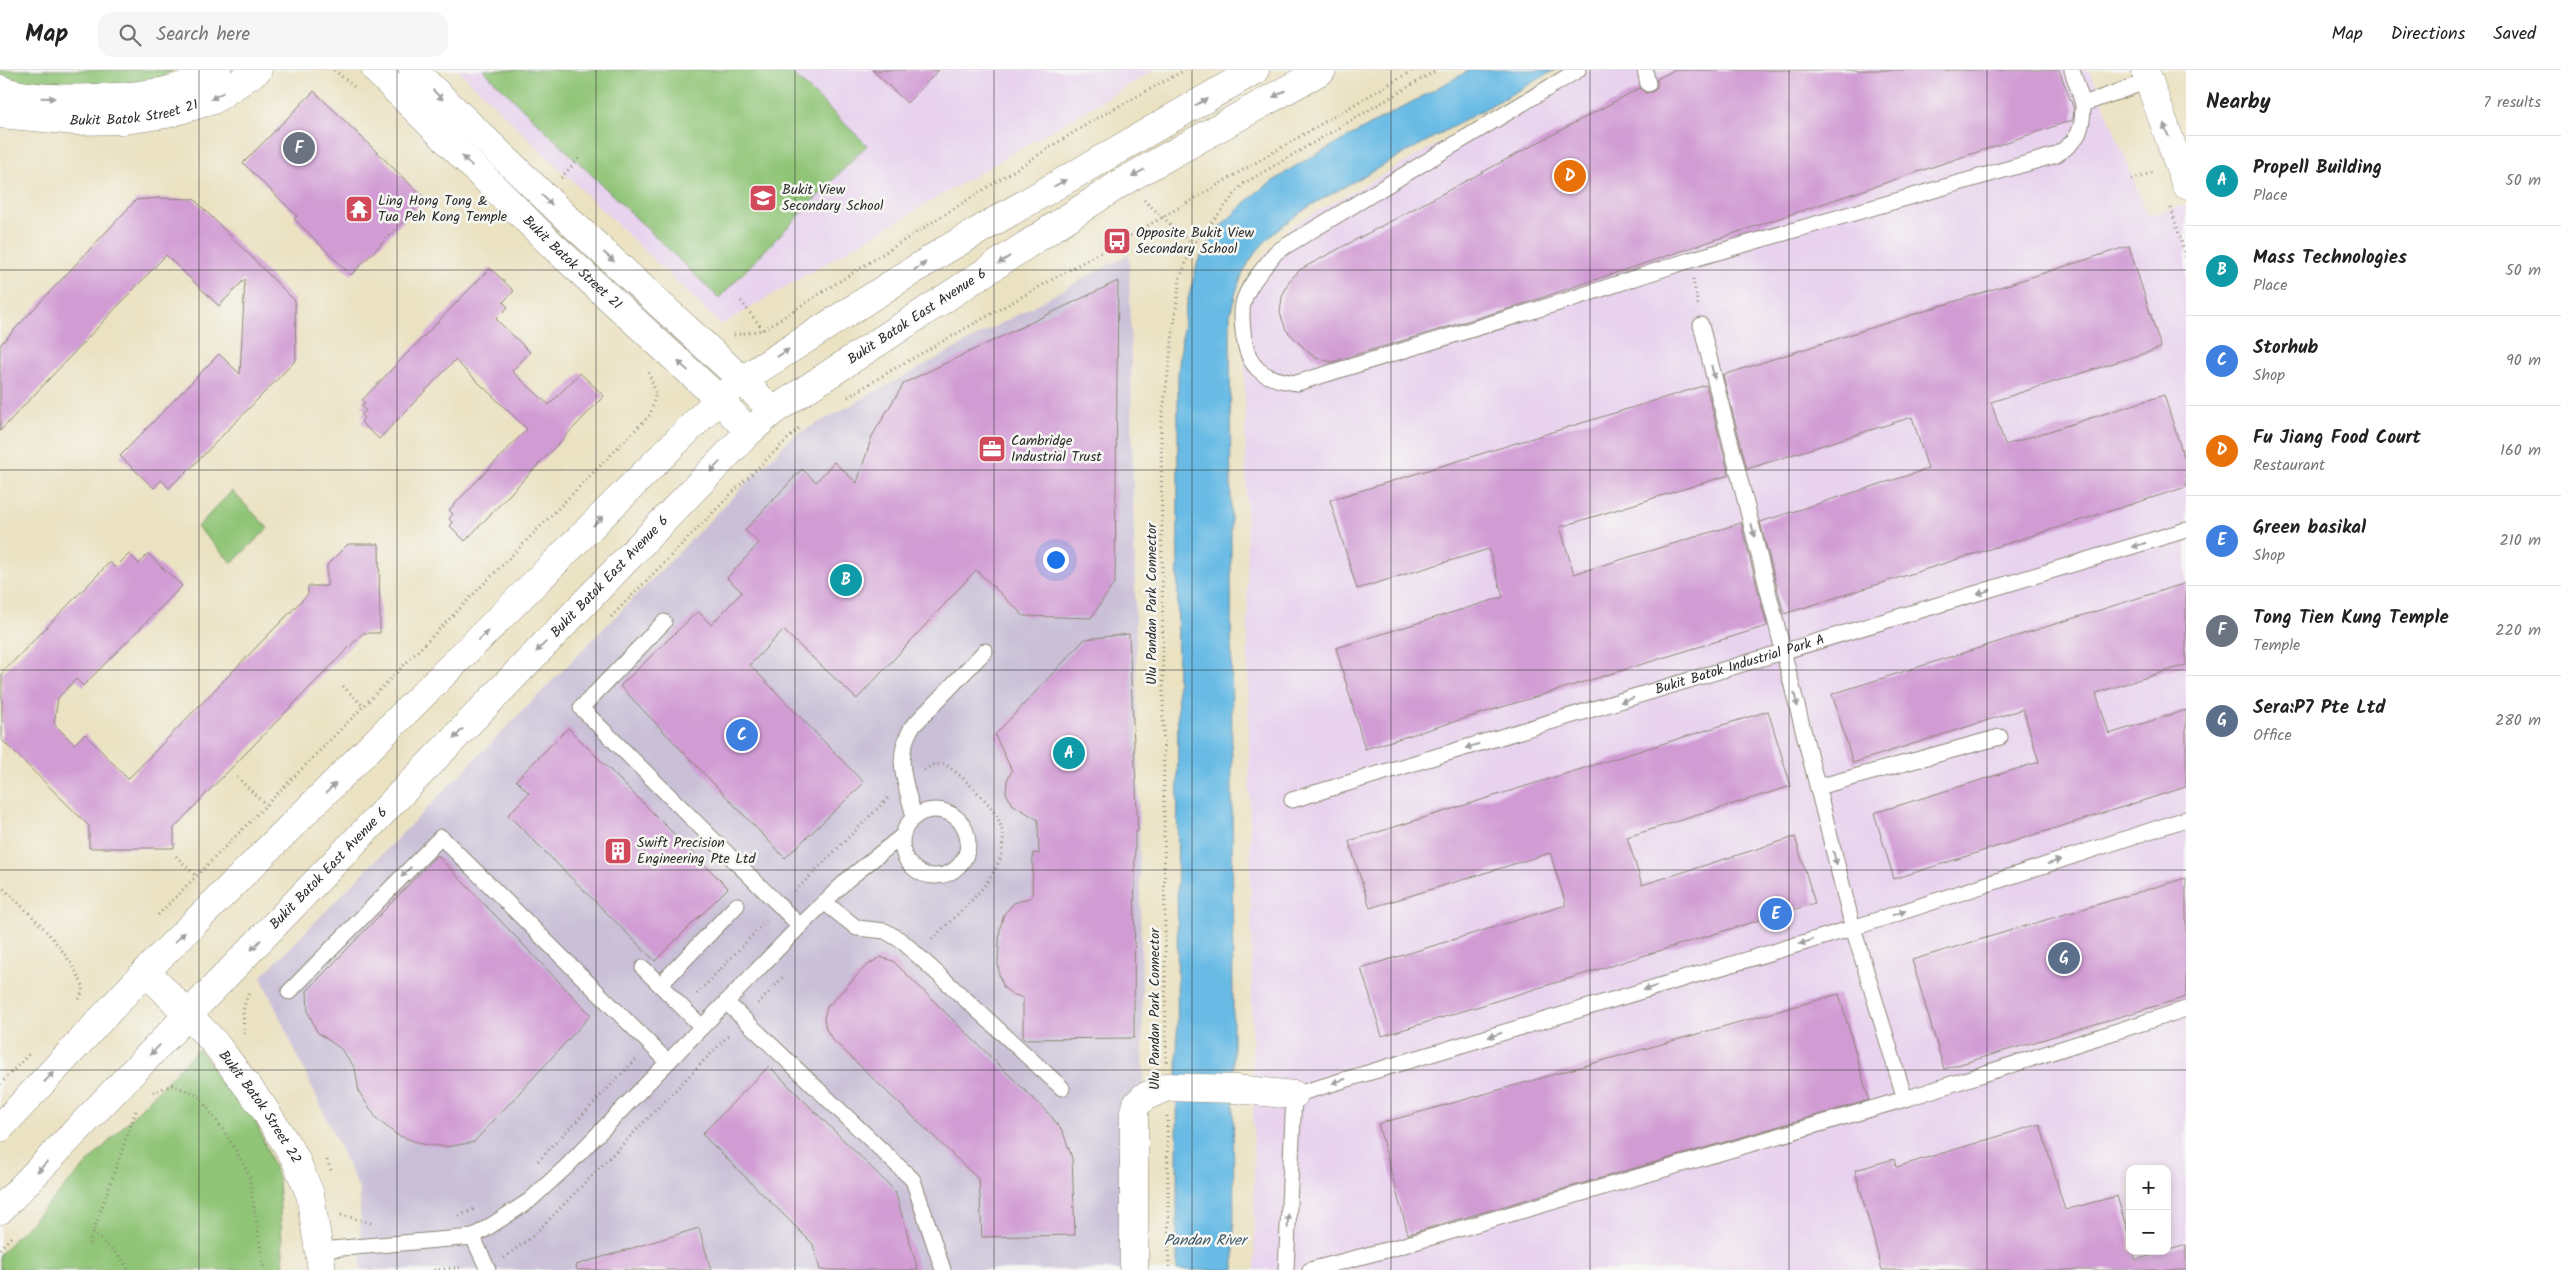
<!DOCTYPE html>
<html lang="en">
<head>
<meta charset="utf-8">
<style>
	body { margin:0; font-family:Kalam,sans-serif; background:#f6f6f6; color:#222 }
	.controls { position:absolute; right:15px; bottom:15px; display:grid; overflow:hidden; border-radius:10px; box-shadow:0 2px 8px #0003 }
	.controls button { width:45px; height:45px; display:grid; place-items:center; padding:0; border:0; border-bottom:1px solid #e0e0e0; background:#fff; color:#222; font:25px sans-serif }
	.you { position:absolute; left:1055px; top:489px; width:18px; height:18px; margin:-12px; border:4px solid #fff; border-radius:50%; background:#1a73e8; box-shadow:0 0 0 8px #1a73e833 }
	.badge { display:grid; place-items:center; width:32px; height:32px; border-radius:50%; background:#7c3aed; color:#fff; font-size:16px; font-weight:700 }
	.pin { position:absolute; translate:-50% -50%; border:2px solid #fff; box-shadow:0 1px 5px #0006 }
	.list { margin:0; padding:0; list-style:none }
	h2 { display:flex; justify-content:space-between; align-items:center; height:65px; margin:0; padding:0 20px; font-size:21px }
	h2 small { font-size:16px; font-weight:400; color:#767676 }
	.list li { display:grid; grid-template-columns:32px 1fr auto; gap:15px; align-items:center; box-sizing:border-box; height:90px; padding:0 20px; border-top:1px solid #e0e0e0 }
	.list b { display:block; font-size:19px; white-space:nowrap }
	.list p { margin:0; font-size:16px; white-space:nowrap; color:#767676 }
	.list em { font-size:16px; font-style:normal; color:#767676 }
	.icon { flex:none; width:28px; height:28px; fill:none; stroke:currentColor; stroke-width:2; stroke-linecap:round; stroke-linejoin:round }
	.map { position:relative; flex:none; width:2186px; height:1200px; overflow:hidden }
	header { display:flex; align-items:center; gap:30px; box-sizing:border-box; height:70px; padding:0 25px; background:#fff; border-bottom:1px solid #e0e0e0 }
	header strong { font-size:24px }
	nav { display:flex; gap:28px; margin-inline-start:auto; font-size:18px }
	.search { width:350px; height:45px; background:#f6f6f6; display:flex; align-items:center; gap:12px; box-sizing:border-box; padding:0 18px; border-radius:15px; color:#767676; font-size:19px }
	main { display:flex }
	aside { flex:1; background:#fff }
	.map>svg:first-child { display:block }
	.built { fill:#e8d2ee; fill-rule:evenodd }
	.industrial { fill:#c9bfd7 }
	.green { fill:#90c577; stroke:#5e7851 }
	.water { fill:#69bbe5; stroke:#4a7388 }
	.building { fill:#d19bd4 }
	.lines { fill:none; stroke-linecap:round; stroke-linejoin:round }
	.lane-casing { stroke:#8b8676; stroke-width:17 }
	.street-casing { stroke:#8b8676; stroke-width:29 }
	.secondary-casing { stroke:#8b8676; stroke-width:29 }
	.path { stroke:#8b8676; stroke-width:3; stroke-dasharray:1 4; stroke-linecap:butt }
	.lane { stroke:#fff; stroke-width:15 }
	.street { stroke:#fff; stroke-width:28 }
	.secondary { stroke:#fff; stroke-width:28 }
	.oneway { fill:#a0a0a0 }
	.grid { fill:none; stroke:#2b2b2b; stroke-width:1; stroke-opacity:0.55 }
	.labels { text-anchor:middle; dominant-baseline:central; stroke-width:5; stroke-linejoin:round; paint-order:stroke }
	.street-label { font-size:14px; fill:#2b2b2b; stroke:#f6f6f2 }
	.poi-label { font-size:14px; fill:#2b2b2b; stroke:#f6f6f2; text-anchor:start }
	.water-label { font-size:15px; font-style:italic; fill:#3e5663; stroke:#f6f6f2 }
</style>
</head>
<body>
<header>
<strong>Map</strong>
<div class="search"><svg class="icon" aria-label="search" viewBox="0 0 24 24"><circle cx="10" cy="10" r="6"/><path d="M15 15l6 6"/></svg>Search here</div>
<nav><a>Map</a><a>Directions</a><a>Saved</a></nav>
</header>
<main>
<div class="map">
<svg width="2186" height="1200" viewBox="0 0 2186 1200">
	<rect width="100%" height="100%" fill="#f6f6f2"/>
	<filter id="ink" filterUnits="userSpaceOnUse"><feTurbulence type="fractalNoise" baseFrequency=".02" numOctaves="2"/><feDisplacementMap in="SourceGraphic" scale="10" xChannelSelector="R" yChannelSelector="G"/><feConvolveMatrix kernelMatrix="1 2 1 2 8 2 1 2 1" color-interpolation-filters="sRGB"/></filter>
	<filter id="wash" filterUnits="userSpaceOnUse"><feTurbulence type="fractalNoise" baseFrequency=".0096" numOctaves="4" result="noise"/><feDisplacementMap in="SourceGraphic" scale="20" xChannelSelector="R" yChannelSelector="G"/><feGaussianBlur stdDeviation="1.12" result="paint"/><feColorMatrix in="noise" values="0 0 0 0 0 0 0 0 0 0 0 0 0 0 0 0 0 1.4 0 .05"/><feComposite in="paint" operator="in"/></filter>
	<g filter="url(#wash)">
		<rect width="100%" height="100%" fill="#ebe2c2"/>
		<g class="built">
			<path d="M458 0H1154L721 255Z"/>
			<path d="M1570 0H2090L2148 146 2186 135V1200H1255L1244 234 1259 193 1291 156ZM2130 1099H2167V1181H2130Z"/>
		</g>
		<path class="industrial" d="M1129 184 1147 1200H361L360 1121 261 907 792 367Z"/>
		<g class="green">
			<path d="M0 0H174L144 16 0 24Z"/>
			<path d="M483 0H789L867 75 719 228Z"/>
			<path d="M232 421 268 458 232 493 197 457Z"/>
			<path d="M198 979 255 1049 278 1108 284 1200H0V1184Z"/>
		</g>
		<path class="water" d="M1470 0H1555L1315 133C1288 150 1257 173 1243 203 1237 216 1234 231 1230 244L1234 1200H1177L1178 304 1185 241 1198 191 1222 155 1257 122 1294 97Z"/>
		<g id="blocks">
			<g class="building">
				<path d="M872 0H939L907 33Z"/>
				<path d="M1674 0H2059L2074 39 2073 50 1520 235 1332 292 1316 288 1308 282 1286 260 1280 243 1282 227 1289 211 1301 199 1640 18 1646 23 1654 21 1657 16V9Z"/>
				<path d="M314 21 425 129 351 205 294 149 297 146 243 93Z"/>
				<path d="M159 128 194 129 295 231 296 290 183 406 182 405 169 418 161 410 154 418 120 386 219 284 240 304 245 209 219 236 166 185 0 361V275L136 130Z"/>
				<path d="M2129 176 2161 278 1991 332 2005 375 2164 325 2186 394V417L1784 544 1760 452 1928 399 1912 347 1747 399 1723 305Z"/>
				<path d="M490 198 514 221 503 232 508 237 496 249 530 282 512 301 549 335 580 303 604 326 465 471 450 456 453 453 449 449 453 444 449 440 527 359 455 290 379 369 361 352 364 348 361 345 366 341 361 336 365 333 362 330Z"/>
				<path d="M1118 211 1115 512 1091 548 1024 546 976 500 857 629 783 560 750 595 864 713 785 788 620 616 698 541 711 555 742 522 727 508 759 473 745 460 802 399 816 412 834 392 857 413 872 366 904 313Z"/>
				<path d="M1706 315 1729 405 1560 457 1574 504 1741 453 1767 556 1365 679 1336 578 1503 527 1489 479 1357 519 1330 430Z"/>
				<path d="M348 474H379L380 563H363L206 724 174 758V778H89V756L2 670V603L110 492 115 498 129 484 139 494 148 484 182 516 83 616 76 609 58 628 54 654 74 674 85 664 128 709 308 524V516H327V495Z"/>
				<path d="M2186 513V595L2096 623 2109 664 2186 640V717L1894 809 1874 743 2039 692 2023 639 1853 693 1832 624Z"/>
				<path d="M1129 564 1138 761 1135 762 1134 968 1023 969V928L1012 924 1004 918 999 905 998 892 1000 858 1004 844 1014 833 1032 827 1033 783 1039 784 1038 750 1012 734 1006 723 1007 710 1012 701 995 665 1085 569Z"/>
				<path d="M1768 641 1791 716 1627 767 1642 815 1795 767 1815 833 1382 966 1361 898 1566 835 1550 783 1370 838 1349 771Z"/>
				<path d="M568 658 728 818 655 891 508 745 529 723 516 710Z"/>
				<path d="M437 785 591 945 474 1072 447 1077 422 1074 397 1065 377 1049 359 1022 355 998 341 979 317 962 308 942 307 921Z"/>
				<path d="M2186 808V927L1944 999 1912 890Z"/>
				<path d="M880 887 893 891 1051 1046 1063 1062 1072 1088 1075 1165 982 1167 979 1110 833 970 826 959 824 948 827 937 865 897Z"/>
				<path d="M1839 924 1869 1030 1408 1164 1378 1054Z"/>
				<path d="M769 996 895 1121 918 1200H820L813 1174 702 1064Z"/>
				<path d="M2040 1054 2065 1140 2117 1126 2130 1169V1181H2133L2136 1190 2186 1175V1200H1882L1855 1100 1894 1089 1896 1097Z"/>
				<path d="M699 1158 711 1200H577L576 1195Z"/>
			</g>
		</g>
	</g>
	<g filter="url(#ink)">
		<use href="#blocks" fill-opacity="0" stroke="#8b8676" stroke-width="1"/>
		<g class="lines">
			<defs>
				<g id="lane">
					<path d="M1578 0 1276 182C1265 197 1250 212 1244 230 1241 239 1242 252 1243 261 1247 298 1261 309 1297 313L1568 230 1690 190 2056 85C2079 70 2083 61 2083 34L2149 11"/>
					<path d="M1645 0 1648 14"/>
					<path d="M2072 0 2083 34"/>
					<path d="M1701 255 1853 858 1905 1029"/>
					<path d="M664 552 581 638 800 856"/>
					<path d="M1818 717 2000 667"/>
					<path id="s1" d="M1292 730 2186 460"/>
					<circle cx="935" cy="773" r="33"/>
					<path d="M914 747C906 713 893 689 912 657L985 581"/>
					<path d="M824 832 857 858 885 861 902 871 1062 1018"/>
					<path d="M643 898 702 957"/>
					<path d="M660 915 737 835"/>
					<path d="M289 922 441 767 668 992"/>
					<path d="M726 932 913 1110 943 1200"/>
					<path d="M473 1167 488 1200"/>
					<path d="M319 1180 473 1167 529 1131 566 1097 800 856 847 810 902 766"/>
					<path d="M1286 1200 1294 1025 1853 858 2186 749"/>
					<path d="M1310 1200 1394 1178 1905 1029 2186 939"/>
				</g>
				<g id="street">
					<path id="s2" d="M376 0 552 175 719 329 749 362"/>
					<path d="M413 0 573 154 742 310 773 341"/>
					<path d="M2145 0 2186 115"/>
					<path d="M0 19C33 34 123 28 160 22 179 19 201 10 217 0"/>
					<path id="s3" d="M0 44 76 51 125 50 166 44 213 30 258 0"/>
					<path id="s4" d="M146 901 214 972 263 1037 295 1088 310 1124 322 1200"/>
					<path d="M1134 1200V1041L1136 1035 1144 1027 1167 1017 1236 1019 1294 1025"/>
				</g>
				<g id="secondary">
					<path d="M0 1058 146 901 719 329 742 310 945 180 1255 0"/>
					<path id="s5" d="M0 1140 749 362 773 341 1124 111 1322 0"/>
				</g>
			</defs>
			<use href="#lane" class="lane-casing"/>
			<use href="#street" class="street-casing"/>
			<use href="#secondary" class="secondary-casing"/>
			<g class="path">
				<path d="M334 0 355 18"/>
				<path d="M561 108 581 86"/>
				<path d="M2132 110 2153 102"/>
				<path d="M1144 130 1193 175"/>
				<path d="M2171 138 2186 187"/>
				<path d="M1693 209 1698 235"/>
				<path d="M741 231 763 260"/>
				<path d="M734 265 763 260 1090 52 1185 0"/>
				<path d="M848 327 892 300 1163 147 1413 0"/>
				<path d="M611 547 735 420 799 358"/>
				<path d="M343 616 363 636"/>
				<path d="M924 700 933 695 944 694C959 703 970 715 982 727 1038 784 969 831 930 871"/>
				<path d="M237 707 266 735"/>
				<path d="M176 786 196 806"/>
				<path d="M0 815C34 848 64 874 84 918L78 932"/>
				<path d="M795 821 888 728"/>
				<path d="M158 845 650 345 656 323 648 301"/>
				<path d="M697 924 766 851"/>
				<path d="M758 934 783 907"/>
				<path d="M244 964 243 940 249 922"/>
				<path d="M1166 992 1161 357 1180 208 1193 175 1243 114 1437 0"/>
				<path d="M0 1014 29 984"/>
				<path d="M153 1022 172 1015 198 1025 230 1070 249 1105 264 1200"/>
				<path d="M1167 1046 1169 1200"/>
				<path d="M327 1090 332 1103"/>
				<path d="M538 1091 636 989"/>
				<path d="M341 1145 371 1153"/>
				<path d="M459 1146 474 1139"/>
				<path d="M93 1162 121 1188 129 1200"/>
				<path d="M89 1174 137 1038"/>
				<path d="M0 1179 13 1165"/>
				<path d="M504 1188 533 1166 730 964"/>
				<path d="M434 1200 464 1197"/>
			</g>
			<use href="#lane" class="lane"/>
			<use href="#street" class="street"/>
			<use href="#secondary" class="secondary"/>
		</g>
		<defs><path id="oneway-solid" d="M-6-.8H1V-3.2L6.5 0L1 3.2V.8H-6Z" transform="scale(1.25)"/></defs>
		<g class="oneway">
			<use href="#oneway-solid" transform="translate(1279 24) rotate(151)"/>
			<use href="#oneway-solid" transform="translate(438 25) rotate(44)"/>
			<use href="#oneway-solid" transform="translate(217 26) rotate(150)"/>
			<use href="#oneway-solid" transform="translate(48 28) rotate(1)"/>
			<use href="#oneway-solid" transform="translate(1201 32) rotate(-30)"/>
			<use href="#oneway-solid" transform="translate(2166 60) rotate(-110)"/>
			<use href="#oneway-solid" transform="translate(467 91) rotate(-135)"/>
			<use href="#oneway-solid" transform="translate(1138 103) rotate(151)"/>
			<use href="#oneway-solid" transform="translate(1060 113) rotate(-30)"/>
			<use href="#oneway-solid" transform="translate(547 130) rotate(44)"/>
			<use href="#oneway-solid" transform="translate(609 187) rotate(42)"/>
			<use href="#oneway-solid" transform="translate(1004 190) rotate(146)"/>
			<use href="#oneway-solid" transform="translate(920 196) rotate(-33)"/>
			<use href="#oneway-solid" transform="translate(783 283) rotate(-33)"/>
			<use href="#oneway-solid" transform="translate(683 296) rotate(-137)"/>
			<use href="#oneway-solid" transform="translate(1713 302) rotate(76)"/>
			<use href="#oneway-solid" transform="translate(715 397) rotate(134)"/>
			<use href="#oneway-solid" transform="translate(598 451) rotate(-45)"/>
			<use href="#oneway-solid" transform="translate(1753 460) rotate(76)"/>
			<use href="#oneway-solid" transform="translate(2139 475) rotate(163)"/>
			<use href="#oneway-solid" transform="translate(1984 522) rotate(163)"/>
			<use href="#oneway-solid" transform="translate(483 566) rotate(-45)"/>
			<use href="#oneway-solid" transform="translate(541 577) rotate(134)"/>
			<use href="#oneway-solid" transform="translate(1627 630) rotate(163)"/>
			<use href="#oneway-solid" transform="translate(1796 630) rotate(76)"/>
			<use href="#oneway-solid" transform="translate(458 664) rotate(133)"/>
			<use href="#oneway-solid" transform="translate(1472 676) rotate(163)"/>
			<use href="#oneway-solid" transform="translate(331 718) rotate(-45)"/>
			<use href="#oneway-solid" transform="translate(1835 788) rotate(76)"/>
			<use href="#oneway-solid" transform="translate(2054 792) rotate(-18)"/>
			<use href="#oneway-solid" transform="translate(406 802) rotate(134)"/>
			<use href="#oneway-solid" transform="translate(1899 843) rotate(-18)"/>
			<use href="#oneway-solid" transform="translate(180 867) rotate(-45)"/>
			<use href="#oneway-solid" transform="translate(1806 872) rotate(163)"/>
			<use href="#oneway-solid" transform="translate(256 875) rotate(134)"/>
			<use href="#oneway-solid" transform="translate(1650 918) rotate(163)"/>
			<use href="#oneway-solid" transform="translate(1495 965) rotate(163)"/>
			<use href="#oneway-solid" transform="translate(155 980) rotate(134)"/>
			<use href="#oneway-solid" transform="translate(49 1007) rotate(-47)"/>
			<use href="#oneway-solid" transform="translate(1339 1011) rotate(163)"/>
			<use href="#oneway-solid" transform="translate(42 1097) rotate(134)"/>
			<use href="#oneway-solid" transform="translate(1288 1151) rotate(-87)"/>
		</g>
	</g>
	<path class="grid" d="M199 0V1200M397 0V1200M596 0V1200M795 0V1200M994 0V1200M1192 0V1200M1391 0V1200M1590 0V1200M1789 0V1200M1987 0V1200M0 200H2186M0 400H2186M0 600H2186M0 800H2186M0 1000H2186"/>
	<defs>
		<symbol id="school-square" viewBox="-11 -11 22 22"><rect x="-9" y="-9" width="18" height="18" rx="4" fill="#d1495b" stroke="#f6f6f2"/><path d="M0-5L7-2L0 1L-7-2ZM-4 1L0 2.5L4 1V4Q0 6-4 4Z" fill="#fff"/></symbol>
		<symbol id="temple-square" viewBox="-11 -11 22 22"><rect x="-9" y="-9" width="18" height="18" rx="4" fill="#d1495b" stroke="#f6f6f2"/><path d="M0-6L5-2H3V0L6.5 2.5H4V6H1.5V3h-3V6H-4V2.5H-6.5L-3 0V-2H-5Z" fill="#fff"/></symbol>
		<symbol id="bus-square" viewBox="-11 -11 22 22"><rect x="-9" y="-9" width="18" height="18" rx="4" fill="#d1495b" stroke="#f6f6f2"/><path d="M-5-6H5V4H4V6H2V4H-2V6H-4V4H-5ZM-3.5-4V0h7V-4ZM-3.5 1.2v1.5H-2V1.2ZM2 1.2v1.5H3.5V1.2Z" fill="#fff"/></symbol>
		<symbol id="office-square" viewBox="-11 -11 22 22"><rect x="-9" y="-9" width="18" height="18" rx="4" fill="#d1495b" stroke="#f6f6f2"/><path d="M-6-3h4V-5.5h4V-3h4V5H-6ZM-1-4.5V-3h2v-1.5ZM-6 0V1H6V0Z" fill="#fff"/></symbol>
		<symbol id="building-square" viewBox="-11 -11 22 22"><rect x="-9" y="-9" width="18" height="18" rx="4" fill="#d1495b" stroke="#f6f6f2"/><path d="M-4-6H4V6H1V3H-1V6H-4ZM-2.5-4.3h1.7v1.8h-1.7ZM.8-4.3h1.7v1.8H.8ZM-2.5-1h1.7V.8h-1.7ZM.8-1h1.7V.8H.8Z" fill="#fff"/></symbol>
	</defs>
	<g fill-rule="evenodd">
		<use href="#school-square" x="747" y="112" width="32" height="32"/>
		<use href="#temple-square" x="343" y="123" width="32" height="32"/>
		<use href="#bus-square" x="1101" y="155" width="32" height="32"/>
		<use href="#office-square" x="976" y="363" width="32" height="32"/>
		<use href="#building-square" x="602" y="765" width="32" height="32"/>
	</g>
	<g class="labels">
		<g class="street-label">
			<text stroke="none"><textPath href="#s3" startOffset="135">Bukit Batok Street 21</textPath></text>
			<text stroke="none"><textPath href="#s2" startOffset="275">Bukit Batok Street 21</textPath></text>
			<text stroke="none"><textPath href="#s5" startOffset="1284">Bukit Batok East Avenue 6</textPath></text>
			<text stroke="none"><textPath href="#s5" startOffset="879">Bukit Batok East Avenue 6</textPath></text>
			<text transform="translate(1152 534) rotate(-90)">Ulu Pandan Park Connector</text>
			<text stroke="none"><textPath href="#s1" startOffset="468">Bukit Batok Industrial Park A</textPath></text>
			<text stroke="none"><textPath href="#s5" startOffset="474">Bukit Batok East Avenue 6</textPath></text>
			<text transform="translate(1155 939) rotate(-90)">Ulu Pandan Park Connector</text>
			<text stroke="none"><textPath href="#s4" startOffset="178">Bukit Batok Street 22</textPath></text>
		</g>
		<g class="poi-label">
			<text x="782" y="120">Bukit View<tspan x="782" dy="16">Secondary School</tspan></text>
			<text x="378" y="131">Ling Hong Tong &amp;<tspan x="378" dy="16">Tua Peh Kong Temple</tspan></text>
			<text x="1136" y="163">Opposite Bukit View<tspan x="1136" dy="16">Secondary School</tspan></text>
			<text x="1011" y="371">Cambridge<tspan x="1011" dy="16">Industrial Trust</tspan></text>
			<text x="637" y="773">Swift Precision<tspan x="637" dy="16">Engineering Pte Ltd</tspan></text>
		</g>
		<g class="water-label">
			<text x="1205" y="1171">Pandan River</text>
		</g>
	</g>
</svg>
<div class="controls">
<button>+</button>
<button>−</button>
</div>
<div class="you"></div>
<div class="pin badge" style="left:1069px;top:683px;background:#0f9aa8">A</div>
<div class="pin badge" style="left:846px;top:510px;background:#0f9aa8">B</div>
<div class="pin badge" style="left:742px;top:665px;background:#3f7fe0">C</div>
<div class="pin badge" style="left:1570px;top:106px;background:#e8710a">D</div>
<div class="pin badge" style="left:1776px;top:844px;background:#3f7fe0">E</div>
<div class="pin badge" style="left:299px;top:78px;background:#6b7280">F</div>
<div class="pin badge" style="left:2064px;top:888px;background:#5c6f8a">G</div>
</div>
<aside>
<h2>Nearby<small>7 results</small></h2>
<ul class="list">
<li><span class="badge" style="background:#0f9aa8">A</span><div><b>Propell Building</b><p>Place</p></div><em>50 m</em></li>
<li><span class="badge" style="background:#0f9aa8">B</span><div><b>Mass Technologies</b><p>Place</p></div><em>50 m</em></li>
<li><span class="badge" style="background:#3f7fe0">C</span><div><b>Storhub</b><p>Shop</p></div><em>90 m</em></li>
<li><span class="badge" style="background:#e8710a">D</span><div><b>Fu Jiang Food Court</b><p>Restaurant</p></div><em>160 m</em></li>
<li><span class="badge" style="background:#3f7fe0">E</span><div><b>Green basikal</b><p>Shop</p></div><em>210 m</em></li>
<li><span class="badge" style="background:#6b7280">F</span><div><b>Tong Tien Kung Temple</b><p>Temple</p></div><em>220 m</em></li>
<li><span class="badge" style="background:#5c6f8a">G</span><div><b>Sera:P7 Pte Ltd</b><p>Office</p></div><em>280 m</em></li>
</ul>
</aside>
</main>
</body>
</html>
